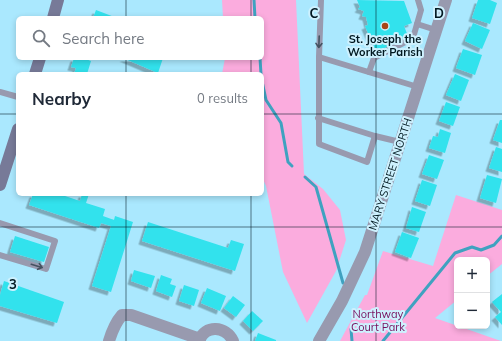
<!DOCTYPE html>
<html lang="en">
<head>
<meta charset="utf-8">
<style>
	body { margin:0; font-family:Mulish,sans-serif; background:#f2f2f3; color:#1f2937 }
	.controls { position:absolute; right:12px; bottom:12px; display:grid; overflow:hidden; border-radius:6px; box-shadow:0 2px 6px #0003 }
	.controls button { width:36px; height:36px; display:grid; place-items:center; padding:0; border:0; border-bottom:1px solid #e0e1e3; background:#fff; color:#1f2937; font:20px sans-serif }
	.list { margin:0; padding:0; list-style:none }
	h2 { display:flex; justify-content:space-between; align-items:center; height:52px; margin:0; padding:0 16px; font-size:17px }
	h2 small { font-size:13px; font-weight:400; color:#747a83 }
	.icon { flex:none; width:22px; height:22px; fill:none; stroke:currentColor; stroke-width:2; stroke-linecap:round; stroke-linejoin:round }
	.map { position:relative; flex:none; width:502px; height:341px; overflow:hidden }
	.search { position:absolute; background:#fff; box-shadow:0 2px 6px #0003; left:16px; top:16px; width:248px; height:44px; display:flex; align-items:center; gap:10px; box-sizing:border-box; padding:0 14px; border-radius:6px; color:#747a83; font-size:15px }
	.panel { position:absolute; background:#fff; box-shadow:0 2px 6px #0003; left:16px; top:72px; width:248px; height:124px; border-radius:6px }
	.map>svg:first-child { display:block }
	.green { fill:#fbacde }
	.lines { fill:none; stroke-linecap:round; stroke-linejoin:round }
	.stream { stroke:#3fa2c0; stroke-width:3 }
	.building { fill:#32e2ed; filter:url(#shadow) }
	.service { stroke:#989aaf; stroke-width:6 }
	.minor { stroke:#989aaf; stroke-width:12 }
	.secondary { stroke:#777a98; stroke-width:12 }
	.oneway { stroke:#455260 }
	.grid { fill:none; stroke:#011820; stroke-width:1; stroke-opacity:0.55 }
	.poi-dot { fill:#a94416; stroke:#cdf1fe; stroke-width:1.5 }
	.labels { text-anchor:middle; dominant-baseline:central; stroke-width:4; stroke-linejoin:round; paint-order:stroke }
	.poi-label { font-size:11px; font-weight:bold; fill:#011820; stroke:#cdf1fe }
	.street-label { font-size:11px; fill:#011820; stroke:#cdf1fe }
	.park-label { font-size:11px; fill:#780f5d; stroke:#cdf1fe }
	.grid-label { font-size:13px; text-anchor:middle; font-weight:bold; fill:#011820; stroke:#cdf1fe; stroke-width:4; stroke-linejoin:round; paint-order:stroke }
</style>
</head>
<body>
<div class="map">
<svg width="502" height="341" viewBox="0 0 502 341">
	<defs>
		<filter id="shadow"><feDropShadow dx="-3.5" dy="3.5" stdDeviation="0" flood-color="#0004"/></filter>
	</defs>
	<rect width="100%" height="100%" fill="#aae8fe"/>
	<g class="green">
		<path d="M222 0H296L304 174 323 189 340 210 346 240 336 271 307 323 283 272 266 186 262 177V74H222L225 58H262V18H223Z"/>
		<path d="M456 195 502 210V264L487 276V260H457V300L435 318 501 341H340L365 295H367L383 251 433 266Z"/>
	</g>
	<g class="lines">
		<g class="stream">
			<path d="M254 0 255 18"/>
			<path d="M260 58 261 74"/>
			<path d="M262 81 266 100 281 123 288 162 292 166"/>
			<path d="M305 177 316 187 343 283"/>
			<path d="M351 329 352 341"/>
			<path d="M383 341 455 253 472 247 481 250 494 245 502 236"/>
		</g>
	</g>
	<g class="building">
		<path d="M357 0 404 1 412 23 404 26 408 36 376 52 365 26 368 25 366 17 362 16 364 11 358 9 360 7Z"/>
		<path d="M478 0H490L497 3 490 24 472 18Z"/>
		<path d="M96 10 117 18H93Z"/>
		<path d="M473 23 490 30 482 49 465 41Z"/>
		<path d="M463 49 482 55 475 75 456 68Z"/>
		<path d="M74 58H83L91 61 87 74H74L76 68 71 67Z"/>
		<path d="M123 58H163L158 73Z"/>
		<path d="M455 74 469 80 461 101 446 95Z"/>
		<path d="M446 102 460 107 453 126 439 121Z"/>
		<path d="M500 120H502V143L493 140Z"/>
		<path d="M440 129 451 133 445 153 429 148 433 136 438 137Z"/>
		<path d="M496 147 502 149V172L489 168Z"/>
		<path d="M429 155 444 160 437 179 422 174Z"/>
		<path d="M487 175 502 179 496 203 480 198Z"/>
		<path d="M422 180 437 185 430 206 415 201Z"/>
		<path d="M33 194H59L80 201 82 194H89L86 203 105 209 103 216 114 220 115 216 133 222 111 292 92 286 111 226 101 223 99 228 29 205Z"/>
		<path d="M412 207 426 212 419 232 406 228Z"/>
		<path d="M148 222 228 248 231 240 244 244 235 271 142 241Z"/>
		<path d="M402 232 419 238 411 258 395 252Z"/>
		<path d="M15 236 49 247 44 262 10 252Z"/>
		<path d="M134 270 155 276 151 288 131 281Z"/>
		<path d="M161 275 172 279 170 284 176 286 172 297 156 291Z"/>
		<path d="M4 281 64 302 57 323 0 306V295Z"/>
		<path d="M184 285 199 290 194 306 179 301Z"/>
		<path d="M207 288 226 296 220 311 201 303Z"/>
		<path d="M502 294V325L495 317 501 312 492 302Z"/>
		<path d="M233 296 245 305 236 317 224 308Z"/>
		<path d="M252 311 263 321 253 331 243 321Z"/>
		<path d="M258 333 276 340V341H255Z"/>
	</g>
	<g class="lines">
		<g class="service">
			<path d="M321 0 319 57V144L367 162 375 136 400 142"/>
			<path d="M417 24 436 30"/>
			<path d="M319 57 418 87"/>
			<path d="M369 72 374 58 413 38 421 10 418 0"/>
			<path d="M0 92 18 97"/>
			<path d="M318 118 375 136"/>
			<path d="M0 223 55 241 46 269 0 255"/>
		</g>
		<g class="minor">
			<path d="M109 341C112 331 115 323 122 315H131L200 339"/>
			<path d="M199 341C205 324 226 326 233 341"/>
			<path d="M319 341 342 301 365 252 446 0"/>
		</g>
		<g class="secondary">
			<path d="M53 18 58 0"/>
			<path d="M35 74 40 58"/>
			<path d="M0 185 18 129"/>
		</g>
	</g>
	<defs><path id="oneway-shaft" d="M-6 0H5M1.5-3L5.5 0L1.5 3" fill="none" stroke-width="1.6" stroke-linecap="round" stroke-linejoin="round"/></defs>
	<g class="oneway">
		<use href="#oneway-shaft" transform="translate(319 42) rotate(92)"/>
		<use href="#oneway-shaft" transform="translate(37 266) rotate(17)"/>
	</g>
	<path class="grid" d="M126 0V18M251 0V18M376 0V341M126 58V74M251 58V74M0 114H18M262 114H502M126 194V341M251 194V341M0 227H502"/>
	<circle class="poi-dot" cx="385" cy="26" r="4"/>
	<g class="labels">
		<g class="poi-label">
			<text x="385" y="39">St. Joseph the<tspan x="385" dy="13">Worker Parish</tspan></text>
		</g>
		<g class="street-label">
			<text transform="translate(390 174) rotate(-72)">MARY STREET NORTH</text>
		</g>
		<g class="park-label">
			<text x="378" y="314">Northway<tspan x="378" dy="13">Court Park</tspan></text>
		</g>
	</g>
	<g class="grid-label">
		<text x="314" y="18">C</text>
		<text x="439" y="18">D</text>
		<text x="13" y="289">3</text>
	</g>
</svg>
<div class="controls">
<button>+</button>
<button>−</button>
</div>
<div class="search"><svg class="icon" aria-label="search" viewBox="0 0 24 24"><circle cx="10" cy="10" r="6"/><path d="M15 15l6 6"/></svg>Search here</div>
<section class="panel">
<h2>Nearby<small>0 results</small></h2>
<ul class="list">
</ul>
</section>
</div>
</body>
</html>
